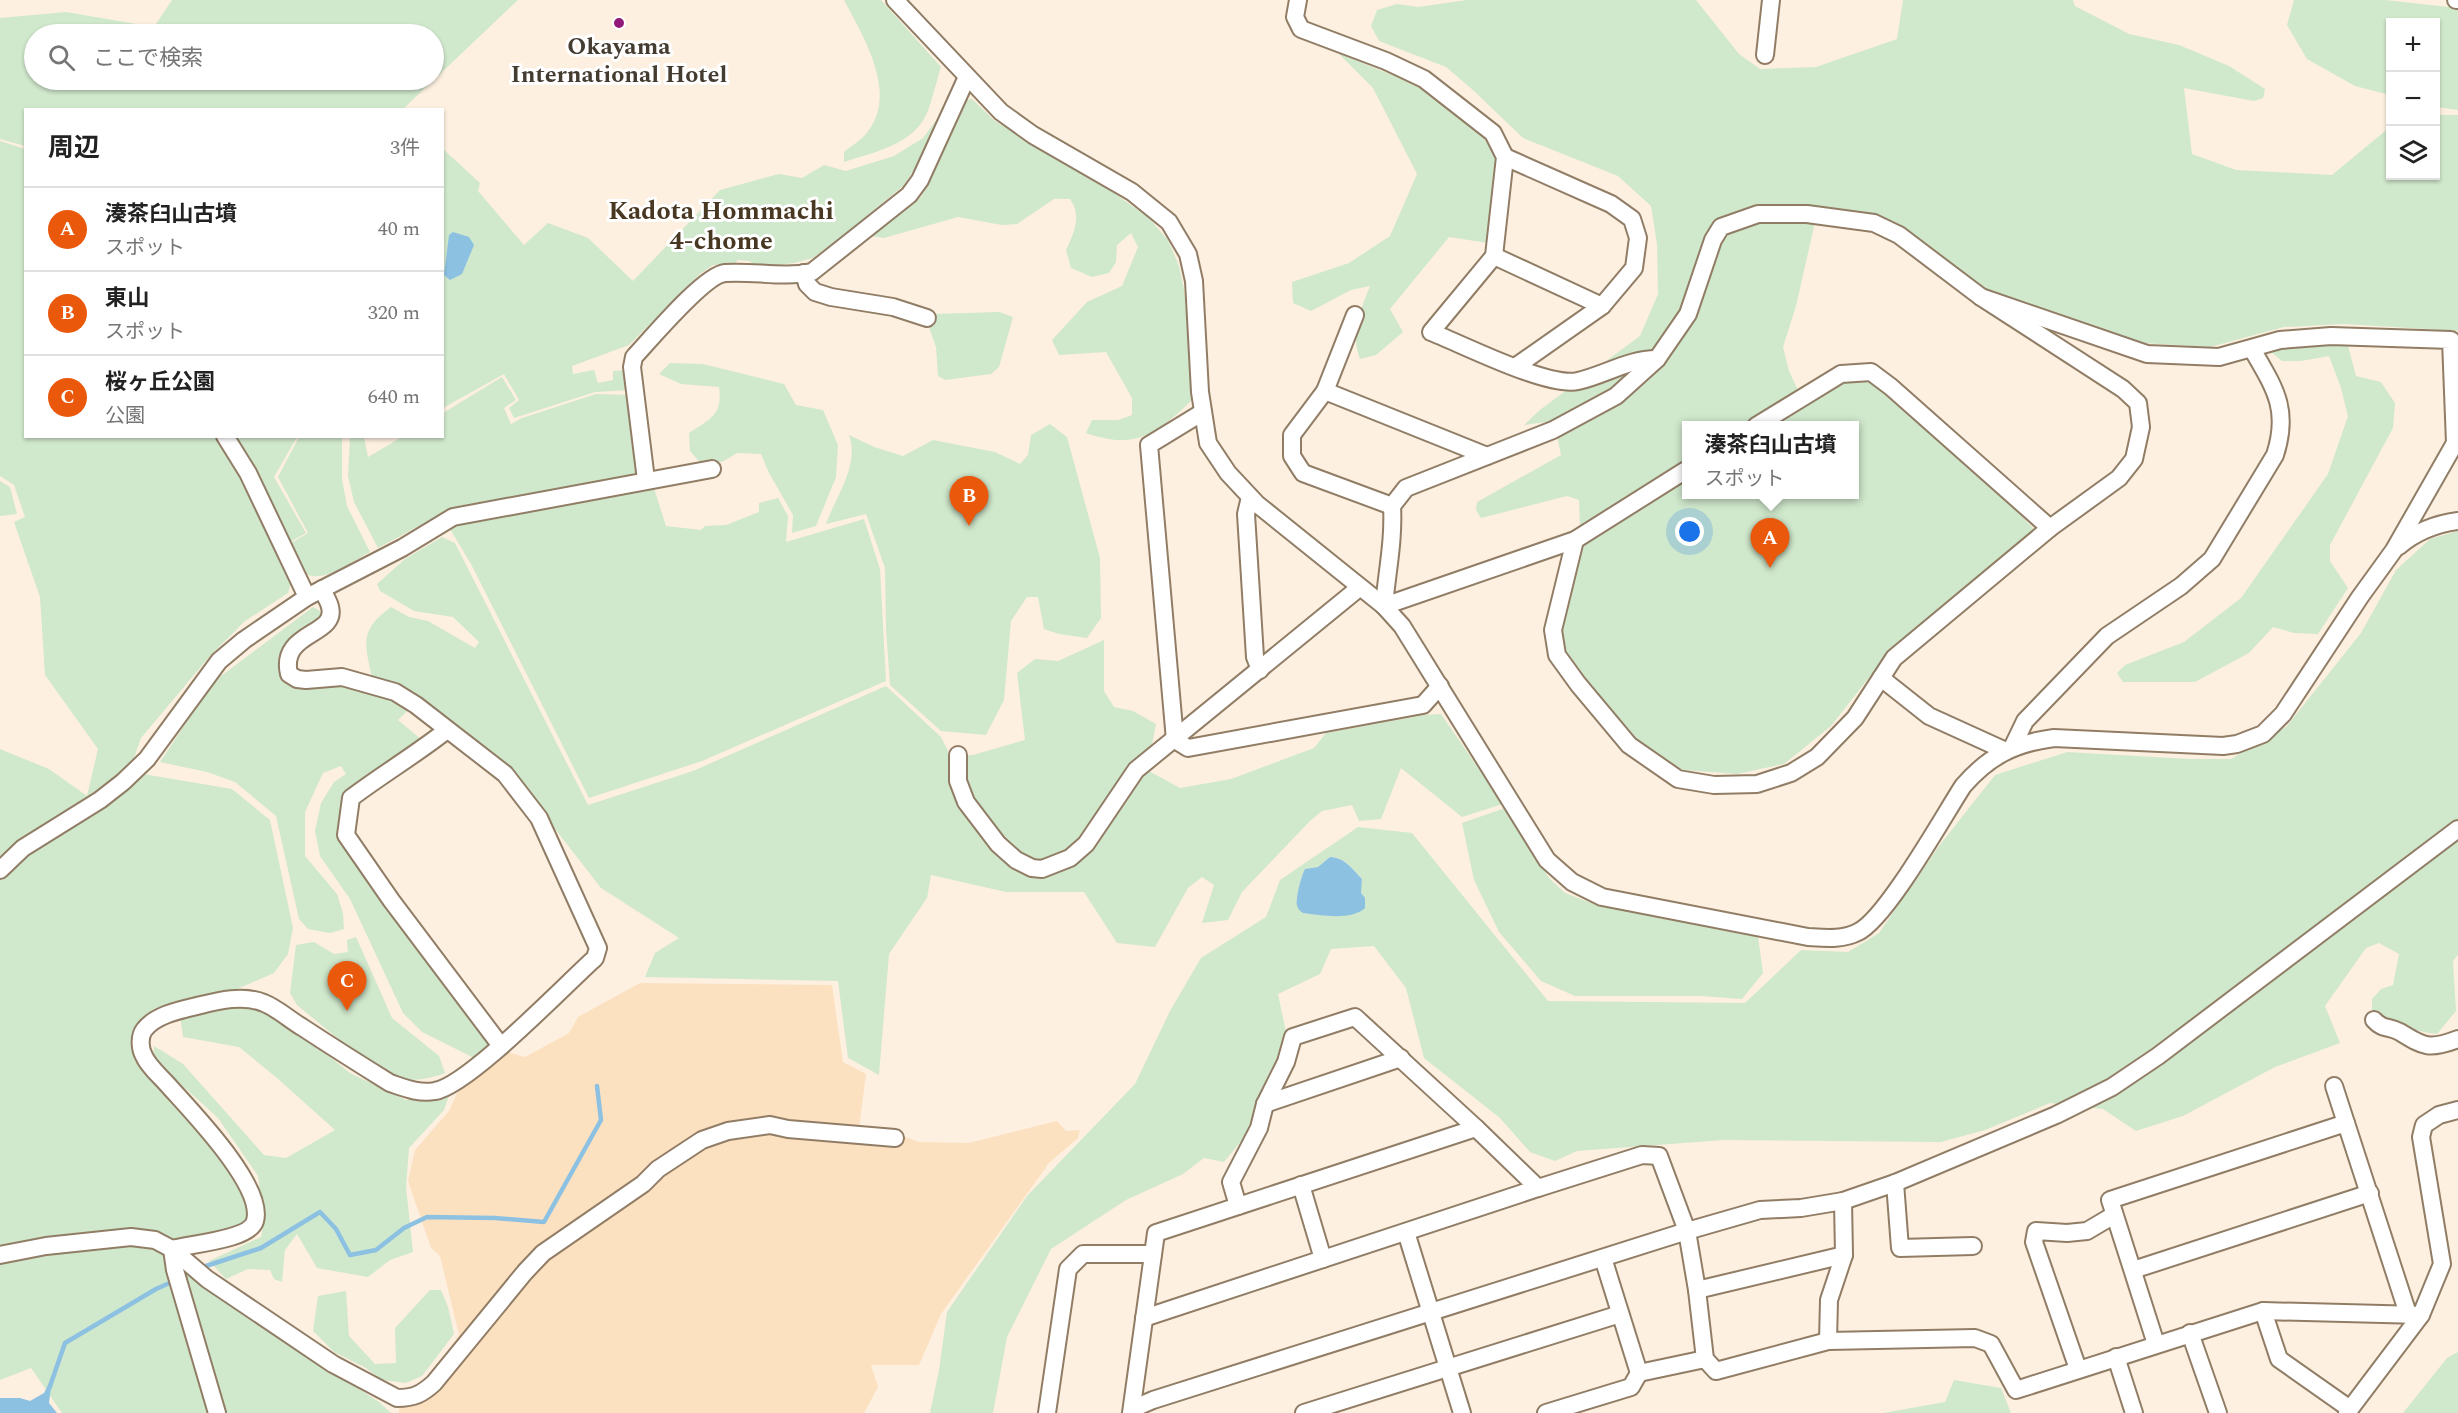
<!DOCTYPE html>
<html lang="ja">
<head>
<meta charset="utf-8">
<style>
	body { margin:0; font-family:Spectral,"Noto Sans JP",serif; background:#f6f6f6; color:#222 }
	.controls { position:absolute; right:18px; top:18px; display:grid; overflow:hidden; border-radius:0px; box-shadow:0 2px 4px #0004 }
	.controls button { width:54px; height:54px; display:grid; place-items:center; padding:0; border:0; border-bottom:2px solid #e0e0e0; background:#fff; color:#222; font:30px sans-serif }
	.you { position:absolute; left:1690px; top:532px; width:21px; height:21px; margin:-15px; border:4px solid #fff; border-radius:50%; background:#1a73e8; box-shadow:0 0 0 9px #1a73e833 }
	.badge { display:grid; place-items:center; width:39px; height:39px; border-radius:50%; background:#ea580c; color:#fff; font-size:20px; font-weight:700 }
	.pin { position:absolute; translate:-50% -50px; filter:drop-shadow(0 2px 3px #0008) }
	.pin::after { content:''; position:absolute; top:32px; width:21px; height:18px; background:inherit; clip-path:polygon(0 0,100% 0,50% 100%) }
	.popup { position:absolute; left:1682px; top:421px; width:177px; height:78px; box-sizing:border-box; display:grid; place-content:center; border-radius:0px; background:#fff; filter:drop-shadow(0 2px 4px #0005); font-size:20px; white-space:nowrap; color:#767676 }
	.popup b { font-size:22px; color:#222 }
	.popup::after { content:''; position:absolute; left:50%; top:100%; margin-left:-12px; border:12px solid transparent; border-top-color:#fff }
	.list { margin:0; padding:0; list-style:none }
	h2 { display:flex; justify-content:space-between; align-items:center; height:78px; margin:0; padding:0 24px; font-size:26px }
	h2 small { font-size:20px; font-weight:400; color:#767676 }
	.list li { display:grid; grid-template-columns:39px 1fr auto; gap:18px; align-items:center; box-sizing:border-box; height:84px; padding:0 24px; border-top:2px solid #e0e0e0 }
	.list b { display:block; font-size:22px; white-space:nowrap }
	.list p { margin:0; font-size:20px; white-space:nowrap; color:#767676 }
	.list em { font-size:20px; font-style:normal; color:#767676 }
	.icon { flex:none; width:33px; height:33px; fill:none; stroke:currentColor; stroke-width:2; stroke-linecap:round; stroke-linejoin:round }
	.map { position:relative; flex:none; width:2458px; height:1413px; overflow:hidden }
	.search { position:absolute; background:#fff; box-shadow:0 2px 4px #0004; left:24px; top:24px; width:420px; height:66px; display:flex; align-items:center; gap:15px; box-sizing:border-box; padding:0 21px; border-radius:33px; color:#767676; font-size:22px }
	.panel { position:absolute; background:#fff; box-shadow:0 2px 4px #0004; left:24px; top:108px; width:420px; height:330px; border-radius:0px }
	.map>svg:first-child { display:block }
	.built { fill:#fce1c1 }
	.green { fill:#d0e8cc; fill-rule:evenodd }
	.water { fill:#8dc1e2 }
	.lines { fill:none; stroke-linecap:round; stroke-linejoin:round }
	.stream { stroke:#8dc1e2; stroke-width:4.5 }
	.minor-casing { stroke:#917d65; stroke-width:20 }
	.minor { stroke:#fff; stroke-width:16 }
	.poi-dot { fill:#911a78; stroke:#fff; stroke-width:2 }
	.labels { text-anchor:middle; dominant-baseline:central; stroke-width:6; stroke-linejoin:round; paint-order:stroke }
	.poi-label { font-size:24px; font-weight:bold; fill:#443b31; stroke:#fff }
	.neighbourhood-label { font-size:26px; font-weight:bold; fill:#483721; stroke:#fff }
</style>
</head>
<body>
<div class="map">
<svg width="2458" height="1413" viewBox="0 0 2458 1413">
	<rect width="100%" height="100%" fill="#fdf0e0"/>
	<path class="built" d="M640 983 832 985 843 1062 866 1074 859 1128 899 1134 919 1142 969 1143 1057 1121 1066 1131 1080 1130 1078 1138 1049 1163 941 1314 919 1365H871L878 1387 864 1413H399L400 1389H411L426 1381 459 1335 440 1256 431 1248 408 1181 415 1150 449 1111 457 1093 504 1051 525 1057 569 1033 578 1017Z"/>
	<g class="green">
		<path d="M172 0H518L403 109 26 110 25 146 0 139V18L66 12 154 27ZM34 34H434V80H34Z"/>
		<path d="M844 0H881L941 67C936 82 933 98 927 113 913 145 874 152 844 162V152C851 146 860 141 866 134 900 95 863 36 844 0Z"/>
		<path d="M1467 0H1696L1739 54 1760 69 1816 67 1897 39 1903 0H2073L2075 6 2129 34 2179 45 2229 66 2265 89 2263 98 2254 101 2184 88 2192 154 2236 170 2332 175 2390 127V176H2436V115H2458V331L2344 324 2284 327 2210 347 2142 343 1986 291 1910 234 1818 209 1796 306 1783 347 1789 371 1804 403C1832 385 1840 376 1874 383L1998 493 2034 529 1890 651 1831 726 1784 764 1737 774 1683 770 1631 735 1565 654 1560 631 1581 554 1579 500 1567 496 1481 518 1476 510 1477 502 1561 455 1554 421 1524 425 1541 409 1640 336 1658 294 1657 244 1651 206 1618 176 1523 138 1474 91 1446 67 1379 41 1371 26 1377 10 1397 4 1418 7ZM1686 426H1854V494H1686Z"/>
		<path d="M2294 0H2385L2458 8V110L2436 107V22H2390V95L2355 86 2307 59 2287 25Z"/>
		<path d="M1338 53 1414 84 1489 139 1498 167 1488 243 1449 237 1390 309 1403 332 1376 355 1360 359C1350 335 1361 309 1370 286L1351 290 1311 311 1293 303 1292 282 1349 263 1390 236 1417 174 1373 88Z"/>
		<path d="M972 99 995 121 1108 189 1148 217 1168 240 1179 266 1184 289 1194 398C1158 433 1137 451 1086 433L1092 420H1118L1132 415V398L1106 352 1059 355 1052 340 1087 302 1122 286 1138 247 1131 233 1117 245 1116 262 1109 273 1092 277 1071 268 1066 250C1074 233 1082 216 1070 199H1054L1017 224 1002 225 958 217 884 238 870 236 921 197 949 136 963 100Z"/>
		<path d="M940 115 920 161 903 186 850 230 813 258 794 263 756 267 750 261 738 260 734 264 713 265 700 274 629 345 572 366 573 374 594 370 598 383 613 380V371L628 370 631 390 595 392 514 418 509 408 519 400 504 374 443 408 442 148 480 183 478 191 524 245 548 223 588 238 633 281 720 190 779 174 802 178 824 165 846 171 894 156 923 138Z"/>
		<path d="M0 141 25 149 26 436 297 437 274 477 306 533 278 549 291 583 288 593 245 621 209 657 141 738 134 758 143 774 232 789 270 820 293 928 288 954 274 973 235 990 155 1008 137 1028 140 1058 240 1184 251 1208 247 1220 227 1232 198 1237 187 1271 221 1299 379 1402 391 1413H62L31 1368 0 1380V749L49 769 87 796 98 749 45 675 40 597 14 522 25 517 14 485 0 476Z"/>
		<path d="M999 312 1013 317 999 367 991 374 945 380 938 376 936 347 929 327 932 314Z"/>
		<path d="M2347 342 2356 376 2381 382 2395 403 2393 428 2330 545V561L2348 588 2318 634 2294 633 2273 627 2249 653 2195 682H2123L2117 673 2125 665 2184 642 2241 598 2328 474 2348 416 2341 388 2329 356 2301 361H2282L2270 351 2283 346Z"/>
		<path d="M670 363 703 364 784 384 796 405 823 410 838 445 836 477 816 526 792 533 793 515 769 473 761 454 737 453 724 461 704 467 690 451 689 433C710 419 723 415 719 387L681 384 659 374Z"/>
		<path d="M502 377 516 400 504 408 511 424 522 418 596 394 631 395 653 485 666 526 701 530 705 526 726 525 759 512V503L778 498 788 516 786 542 864 519 880 569 886 681 702 761 589 798 471 564 441 514 378 548 354 502 348 476 350 437H364L368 457 402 437 442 436 443 413Z"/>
		<path d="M1050 424 1067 437 1100 558 1101 618 1087 638 1059 634 1044 629 1038 597H1027L1011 621 1004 700 986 735 941 731 890 685 886 629 885 568 866 514 826 524C836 496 860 465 849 435L874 447 903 456 933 440 995 452 1020 464 1028 455 1031 435Z"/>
		<path d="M299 437H342V479L347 506 370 552C351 562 315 591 298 567 293 561 291 552 288 545L308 533 278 477Z"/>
		<path d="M0 481 10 487 17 514 0 516Z"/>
		<path d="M2458 531V955L2453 961 2456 1011 2437 1034C2413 1031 2391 1024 2372 1010V999L2381 989 2393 985 2399 954 2379 943 2366 948 2325 1006 2340 1043 2275 1067 2183 1116 2136 1131 2103 1109 2050 1103 1985 1130 1941 1142 1724 1140 1577 1151 1555 1161 1530 1152 1500 1118 1424 1058 1406 988 1374 946 1331 949 1320 974 1278 994 1287 1037 1247 1134 1224 1162 1204 1158 1183 1174 1126 1200 1051 1249 1007 1337 993 1413H930L939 1370 947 1312 1027 1196 1135 1084 1170 1011 1201 958 1266 917 1280 880 1358 827 1412 833 1548 1001 1745 1003 1801 950 1848 952 1879 933 1939 846 1995 775 2067 752 2190 759H2231L2286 727 2361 633 2396 570 2430 539ZM1330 857C1346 858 1352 869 1362 879L1357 913 1332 916 1303 913 1296 900C1300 890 1300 876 1305 869L1318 867Z"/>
		<path d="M442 537 455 543 588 805 693 771 886 686 941 737 951 757 973 755 1025 740 1017 673 1035 659 1058 661 1104 640V691L1114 707 1133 711 1156 724 1147 770 1180 788 1231 779 1314 748 1326 733 1424 715 1441 714 1503 804 1462 817 1401 768 1381 819 1359 821 1352 805 1322 811 1310 821 1242 892 1228 920 1202 923 1214 885 1202 877 1188 888 1155 947 1117 943 1084 892H1006L931 875 927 898 889 954 879 1075 848 1058 838 981 645 977 655 953 679 938 601 888 538 807 405 689 372 677C364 642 360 630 391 607L409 617 428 621 475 648 479 642 453 617 414 611 380 591 377 584 405 559Z"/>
		<path d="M313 607 322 612 320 619 289 642 278 656 281 673 322 685 351 687 391 698 410 708 398 720 422 740 343 794 339 837 395 921 490 1045 474 1058 422 1032 403 1013 350 899 320 856 315 831 321 803 334 782 346 774 341 766 323 773 305 812V856L337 894 343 913 344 929 330 933 308 929 299 919 276 816 235 782 207 772 160 762 213 682Z"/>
		<path d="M1505 808 1549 878 1565 893 1594 904 1758 937 1763 973 1742 999 1701 996H1575L1541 981 1499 932 1474 880 1462 823Z"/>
		<path d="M356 937 392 1018 439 1056 445 1073C432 1078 418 1081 404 1079 380 1076 318 1022 297 1005L290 993 296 945 314 942 334 954 348 952 347 940Z"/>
		<path d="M233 1007 260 1010 295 1029 350 1073 406 1100 450 1093 444 1110 409 1148 406 1187 413 1252 390 1260 368 1277 317 1268 297 1234 285 1250 282 1282 274 1279 270 1270 248 1269 226 1279 209 1261 261 1237 264 1221 258 1176 218 1118 153 1059 154 1046 183 1064 264 1155 286 1158 335 1130 277 1078 239 1047 183 1037 180 1015Z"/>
		<path d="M430 1290H441L448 1307 454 1334 422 1376 406 1383 382 1380 366 1368 334 1352 313 1331 318 1296 346 1291 349 1336 375 1364 396 1363 395 1328Z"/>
		<path d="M2458 1352V1413H2403L2447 1358Z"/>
		<path d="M1954 1380 2001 1388 2011 1413H1883L1945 1402Z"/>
	</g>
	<g class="water">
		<path d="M453 232 469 237 474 245 462 274 450 280 444 275 449 235Z"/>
		<path d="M1330 857C1346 858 1352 869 1362 879L1361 893 1365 898V908C1351 921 1320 915 1303 913 1299 910 1298 909 1297 905 1295 900 1302 873 1305 869L1318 867Z"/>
		<path d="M48 1385 51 1386 49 1403 57 1413H0V1398H20L30 1401 44 1393Z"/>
	</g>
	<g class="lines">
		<g class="stream">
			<path d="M203 1267 261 1248 320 1212 336 1229 350 1255 376 1250 404 1228 427 1217 495 1218 544 1222 601 1120 597 1086"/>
			<path d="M49 1389 65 1343 156 1289 174 1281"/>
		</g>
		<defs>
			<g id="minor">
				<path d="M895 0 1001 112 1033 135 1132 192 1169 222 1188 254 1194 281 1200 392 1208 443 1228 473 1257 504 1384 606 1402 626 1547 860 1572 882 1602 897 1808 937C1825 938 1843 940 1858 932 1886 919 1943 817 1963 786 1989 756 2015 743 2054 738L2223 746 2237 744 2263 734 2283 714 2360 597 2394 550 2455 443 2451 340 2331 336 2280 340 2219 357 2147 354 1981 297"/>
				<path d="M1298 0 1295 17 1301 29 1386 61 1424 79 1493 133 1505 157 1494 256 1431 332C1462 344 1548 388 1578 381 1605 375 1628 359 1657 359"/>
				<path d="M2456 0H2458"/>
				<path d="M1765 55 1771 0"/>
				<path d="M1505 157 1611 204 1632 219 1638 238 1634 268 1602 306 1515 367"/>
				<path d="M1494 256 1602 306"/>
				<path d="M804 273 807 284 815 292 831 297 893 307 927 318"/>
				<path d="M1355 315 1325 391 1292 435V456L1303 473 1392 506"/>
				<path d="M1325 391 1487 456"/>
				<path d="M1756 426 1841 374 1871 372 1891 387 2050 528"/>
				<path d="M225 436 248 473 307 597"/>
				<path d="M646 480 632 367 634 357C650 340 704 275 725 273 755 271 783 278 812 272L909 195 920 180 967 77"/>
				<path d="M1250 497 1246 514 1255 657 1260 670"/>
				<path d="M2399 546C2417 531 2435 524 2458 521"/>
				<path d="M1384 606C1387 572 1394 540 1392 506L1406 488 1553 430 1616 396 1657 359 1688 314 1713 240 1721 227 1758 214H1807L1874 223 1899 235 1981 297 2123 389 2138 403 2141 427 2134 459 2119 478 2050 528 1894 658 1855 718 1817 757 1791 773 1757 784 1714 785 1678 779 1629 745 1578 684 1557 655 1553 630 1575 540"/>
				<path d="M1384 606 1575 540 1686 470"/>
				<path d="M1881 678 1929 716 2006 751"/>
				<path d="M447 730C415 755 383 774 351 798L346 835 391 900 501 1046"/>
				<path d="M1175 740 1149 445 1203 412"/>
				<path d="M1175 740 1188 748 1423 705 1440 686"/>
				<path d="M2012 748 2025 721 2107 636 2181 586 2212 559 2275 455C2290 409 2274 387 2252 349"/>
				<path d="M958 755V781L966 802 998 844 1016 860 1032 868 1042 869 1070 858 1086 844 1136 770 1359 588"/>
				<path d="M0 870 23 848 100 800 123 782 147 759 219 661 244 640 307 597 402 548 453 517 712 469"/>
				<path d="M2374 1020C2383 1030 2389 1026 2400 1032 2424 1047 2430 1050 2458 1039"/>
				<path d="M2334 1086 2346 1123"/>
				<path d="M1265 1104 1401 1058"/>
				<path d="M1895 1183 1900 1248 1973 1246"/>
				<path d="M1301 1185 1323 1259"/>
				<path d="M1238 1206 1231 1182 1259 1128 1265 1104 1286 1062 1293 1037 1355 1017 1476 1128"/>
				<path d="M1406 1232 1462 1413"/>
				<path d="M172 1249C189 1244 250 1240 255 1221 265 1186 190 1110 167 1084 160 1076 148 1066 144 1056 140 1049 139 1037 144 1030 155 1015 180 1010 197 1006 217 1001 243 994 264 1003 277 1008 290 1020 302 1027 331 1046 361 1065 390 1083 405 1088 419 1094 435 1091 468 1086 565 985 595 958L598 948 539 818 505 774 416 705 395 692 342 677 306 680 297 679 289 674C279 631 338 636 330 607 329 601 324 595 322 589"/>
				<path d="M172 1249 175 1270 217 1413"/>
				<path d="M0 1255 46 1246 131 1237 155 1240 172 1249 207 1279 333 1364 397 1398C414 1398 422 1394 434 1383L525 1272 543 1253 643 1184 658 1169 702 1140 728 1131 770 1125 788 1129 895 1138"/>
				<path d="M1603 1258 1639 1373"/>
				<path d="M2133 1270 2370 1193"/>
				<path d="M1697 1290 1844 1255"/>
				<path d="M2263 1311 2279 1359 2350 1409"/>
				<path d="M1144 1318 1538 1188"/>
				<path d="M2190 1333 2218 1413"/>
				<path d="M1828 1341 1829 1300 1844 1255 1843 1201"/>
				<path d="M2156 1344 2110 1200 2346 1123 2408 1314"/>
				<path d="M2116 1357 2134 1413"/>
				<path d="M2078 1369 2034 1242 2036 1231 2067 1233 2087 1231 2114 1215"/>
				<path d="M1047 1413 1068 1269 1083 1254H1153"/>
				<path d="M1131 1413 1156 1233 1476 1128 1538 1188 1642 1155 1659 1156 1687 1231 1697 1290 1705 1359 1716 1371 1828 1341 1975 1338 1991 1344 2016 1390 2263 1311 2421 1315"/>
				<path d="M1132 1413 1139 1406 1153 1400 1687 1231 1760 1210 1801 1208 1843 1201 1895 1183 2056 1115 2112 1087 2158 1056 2458 829"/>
				<path d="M1304 1413 1620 1314"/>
				<path d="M1546 1413 1631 1387 1639 1373 1705 1359"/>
				<path d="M2347 1413 2421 1315 2442 1264 2421 1137 2424 1125 2439 1115 2458 1110"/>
			</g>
		</defs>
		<use href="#minor" class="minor-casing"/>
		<use href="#minor" class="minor"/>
	</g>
	<circle class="poi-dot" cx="619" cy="23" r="6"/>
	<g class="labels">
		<g class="poi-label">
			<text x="619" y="47">Okayama<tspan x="619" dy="28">International Hotel</tspan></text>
		</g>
		<g class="neighbourhood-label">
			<text x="721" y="211">Kadota Hommachi<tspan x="721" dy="30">4-chome</tspan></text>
		</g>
	</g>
</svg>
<div class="controls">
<button>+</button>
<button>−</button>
<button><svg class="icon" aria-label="layers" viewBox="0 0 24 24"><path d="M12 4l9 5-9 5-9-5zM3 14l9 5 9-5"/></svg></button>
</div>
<div class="you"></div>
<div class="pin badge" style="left:1770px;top:568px">A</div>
<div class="popup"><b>湊茶臼山古墳</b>スポット</div>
<div class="pin badge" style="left:969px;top:526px">B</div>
<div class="pin badge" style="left:347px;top:1011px">C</div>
<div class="search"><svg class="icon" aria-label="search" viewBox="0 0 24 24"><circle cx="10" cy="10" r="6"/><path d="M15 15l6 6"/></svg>ここで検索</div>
<section class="panel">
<h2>周辺<small>3件</small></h2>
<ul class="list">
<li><span class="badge">A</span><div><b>湊茶臼山古墳</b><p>スポット</p></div><em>40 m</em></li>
<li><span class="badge">B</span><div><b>東山</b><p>スポット</p></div><em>320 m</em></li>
<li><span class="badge">C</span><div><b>桜ヶ丘公園</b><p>公園</p></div><em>640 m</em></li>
</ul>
</section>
</div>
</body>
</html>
